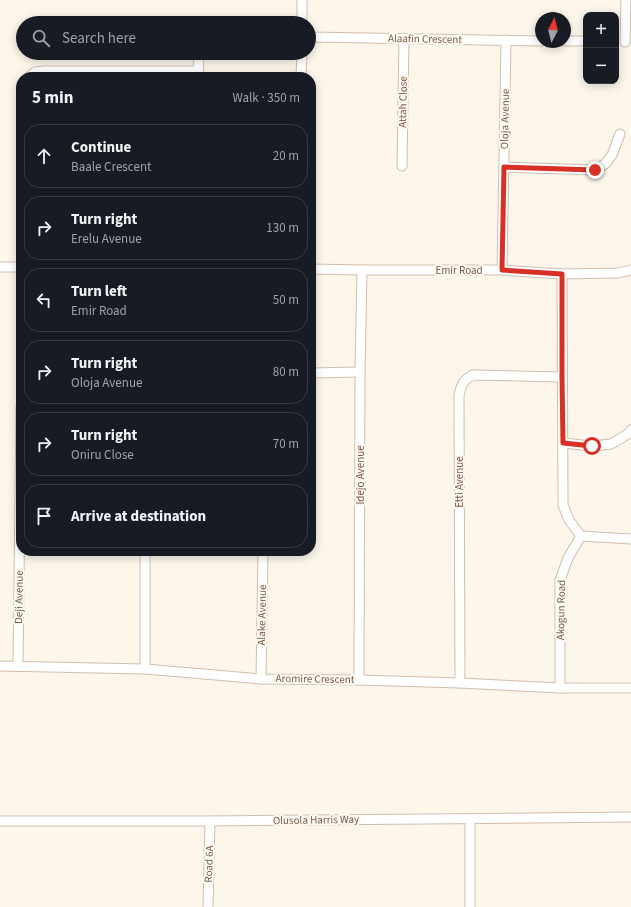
<!DOCTYPE html>
<html lang="en">
<head>
<meta charset="utf-8">
<style>
	body { margin:0; font-family:"Source Sans 3",sans-serif; background:#20242c; color:#f1f3f6 }
	.controls { position:absolute; right:12px; top:12px; display:grid; overflow:hidden; border-radius:8px; box-shadow:0 2px 10px #0003 }
	.controls button { width:36px; height:36px; display:grid; place-items:center; padding:0; border:0; border-bottom:1px solid #363941; background:#171b24; color:#f1f3f6; font:20px sans-serif }
	.compass { position:absolute; left:535px; top:12px; width:36px; height:36px; border-radius:50%; background:#171b24; box-shadow:0 2px 10px #0003; rotate:7deg }
	.stop { position:absolute; width:12px; height:12px; margin:-9px; border:3px solid #d93025; border-radius:50%; background:#fff }
	.stop.end { background:#d93025; border-color:#fff; box-shadow:0 1px 4px #0008 }
	.list { margin:0; padding:0; list-style:none }
	h2 { display:flex; justify-content:space-between; align-items:center; height:52px; margin:0; padding:0 16px; font-size:17px }
	h2 small { font-size:13px; font-weight:400; color:#9ea1a6 }
	.list li { display:grid; grid-template-columns:26px 1fr auto; gap:12px; align-items:center; box-sizing:border-box; height:64px; margin:0 8px 8px; padding:0 8px; border:1px solid #363941; border-radius:16px }
	.list b { display:block; font-size:15px; white-space:nowrap }
	.list p { margin:0; font-size:13px; white-space:nowrap; color:#9ea1a6 }
	.list em { font-size:13px; font-style:normal; color:#9ea1a6 }
	.icon { flex:none; width:22px; height:22px; fill:none; stroke:currentColor; stroke-width:2; stroke-linecap:round; stroke-linejoin:round }
	.map { position:relative; flex:none; width:631px; height:907px; overflow:hidden }
	.search { position:absolute; background:#171b24; box-shadow:0 2px 10px #0003; left:16px; top:16px; width:300px; height:44px; display:flex; align-items:center; gap:10px; box-sizing:border-box; padding:0 14px; border-radius:22px; color:#9ea1a6; font-size:15px }
	.panel { position:absolute; background:#171b24; box-shadow:0 2px 10px #0003; left:16px; top:72px; width:300px; height:484px; border-radius:16px }
	.map>svg:first-child { display:block }
	.lines { fill:none; stroke-linecap:round; stroke-linejoin:round }
	.minor-casing { stroke:#d0beae; stroke-width:11 }
	.minor { stroke:#fff; stroke-width:9 }
	.route { stroke:#d93025; stroke-width:5 }
	.labels { text-anchor:middle; dominant-baseline:central; stroke-width:4; stroke-linejoin:round; paint-order:stroke }
	.street-label { font-size:11px; fill:#795c4c; stroke:#fff9f1 }
</style>
</head>
<body>
<div class="map">
<svg width="631" height="907" viewBox="0 0 631 907">
	<rect width="100%" height="100%" fill="#fdf6ea"/>
	<g class="lines">
		<defs>
			<g id="minor">
				<path d="M302 23V0"/>
				<path d="M309 37 541 41"/>
				<path d="M565 41H586"/>
				<path d="M625 42 626 0"/>
				<path d="M29 77 35 72 45 71H198"/>
				<path d="M198 77 199 53"/>
				<path d="M301 77 302 53"/>
				<path d="M402 166 404 38"/>
				<path d="M504 167 595 170 605 164 612 155 620 134"/>
				<path d="M0 267H21"/>
				<path d="M311 269 362 270H502L562 274 618 273 631 270"/>
				<path d="M502 270 506 40"/>
				<path d="M562 274 563 505 569 520 581 536"/>
				<path d="M311 373 360 372"/>
				<path d="M563 443 592 446 611 444 628 434 631 430"/>
				<path d="M581 536 631 539"/>
				<path d="M0 666 145 669 261 679 359 680 460 683 560 688H631"/>
				<path d="M18 666 21 407"/>
				<path d="M145 669V551"/>
				<path d="M261 679 263 551"/>
				<path d="M359 680 360 372 362 270"/>
				<path d="M460 683 459 395C462 384 462 381 473 375L562 377"/>
				<path d="M560 688V580L568 558 581 536"/>
				<path d="M470 819V907"/>
				<path d="M0 821H210L631 817"/>
				<path d="M208 907 210 821"/>
			</g>
		</defs>
		<use href="#minor" class="minor-casing"/>
		<use href="#minor" class="minor"/>
	</g>
	<g class="lines">
		<path class="route" d="M592 446 563 443 562 377V274L502 270 504 167 595 170"/>
	</g>
	<g class="labels">
		<g class="street-label">
			<text transform="translate(425 39) rotate(1)">Alaafin Crescent</text>
			<text transform="translate(403 102) rotate(-89)">Attah Close</text>
			<text transform="translate(505 119) rotate(-89)">Oloja Avenue</text>
			<text x="459" y="270">Emir Road</text>
			<text transform="translate(360 475) rotate(-90)">Idejo Avenue</text>
			<text transform="translate(459 482) rotate(-90)">Etti Avenue</text>
			<text transform="translate(19 597) rotate(-89)">Deji Avenue</text>
			<text transform="translate(561 610) rotate(-89)">Akogun Road</text>
			<text transform="translate(262 615) rotate(-89)">Alake Avenue</text>
			<text transform="translate(315 679) rotate(1)">Aromire Crescent</text>
			<text transform="translate(316 820) rotate(-1)">Olusola Harris Way</text>
			<text transform="translate(209 864) rotate(-88)">Road 6A</text>
		</g>
	</g>
</svg>
<div class="controls">
<button>+</button>
<button>−</button>
</div>
<svg class="compass" viewBox="-18 -18 36 36"><path d="M0-13l5 13h-10z" fill="#e53935"/><path d="M0 13l5-13h-10z" fill="#9ea1a6"/></svg>
<div class="stop" style="left:592px;top:446px"></div>
<div class="stop end" style="left:595px;top:170px"></div>
<div class="search"><svg class="icon" aria-label="search" viewBox="0 0 24 24"><circle cx="10" cy="10" r="6"/><path d="M15 15l6 6"/></svg>Search here</div>
<section class="panel">
<h2>5 min<small>Walk · 350 m</small></h2>
<ul class="list">
<li><svg class="icon" aria-label="ahead" viewBox="0 0 24 24"><path d="M12 20V5M6 11l6-6 6 6"/></svg><div><b>Continue</b><p>Baale Crescent</p></div><em>20 m</em></li>
<li><svg class="icon" aria-label="right" viewBox="0 0 24 24"><path d="M7 20v-9h11M14 6l5 5-5 5"/></svg><div><b>Turn right</b><p>Erelu Avenue</p></div><em>130 m</em></li>
<li><svg class="icon" aria-label="left" viewBox="0 0 24 24"><path d="M17 20v-9H6M10 6l-5 5 5 5"/></svg><div><b>Turn left</b><p>Emir Road</p></div><em>50 m</em></li>
<li><svg class="icon" aria-label="right" viewBox="0 0 24 24"><path d="M7 20v-9h11M14 6l5 5-5 5"/></svg><div><b>Turn right</b><p>Oloja Avenue</p></div><em>80 m</em></li>
<li><svg class="icon" aria-label="right" viewBox="0 0 24 24"><path d="M7 20v-9h11M14 6l5 5-5 5"/></svg><div><b>Turn right</b><p>Oniru Close</p></div><em>70 m</em></li>
<li><svg class="icon" aria-label="arrive" viewBox="0 0 24 24"><path d="M6 21V4h12l-3 4 3 4H6"/></svg><div><b>Arrive at destination</b></div></li>
</ul>
</section>
</div>
</body>
</html>
